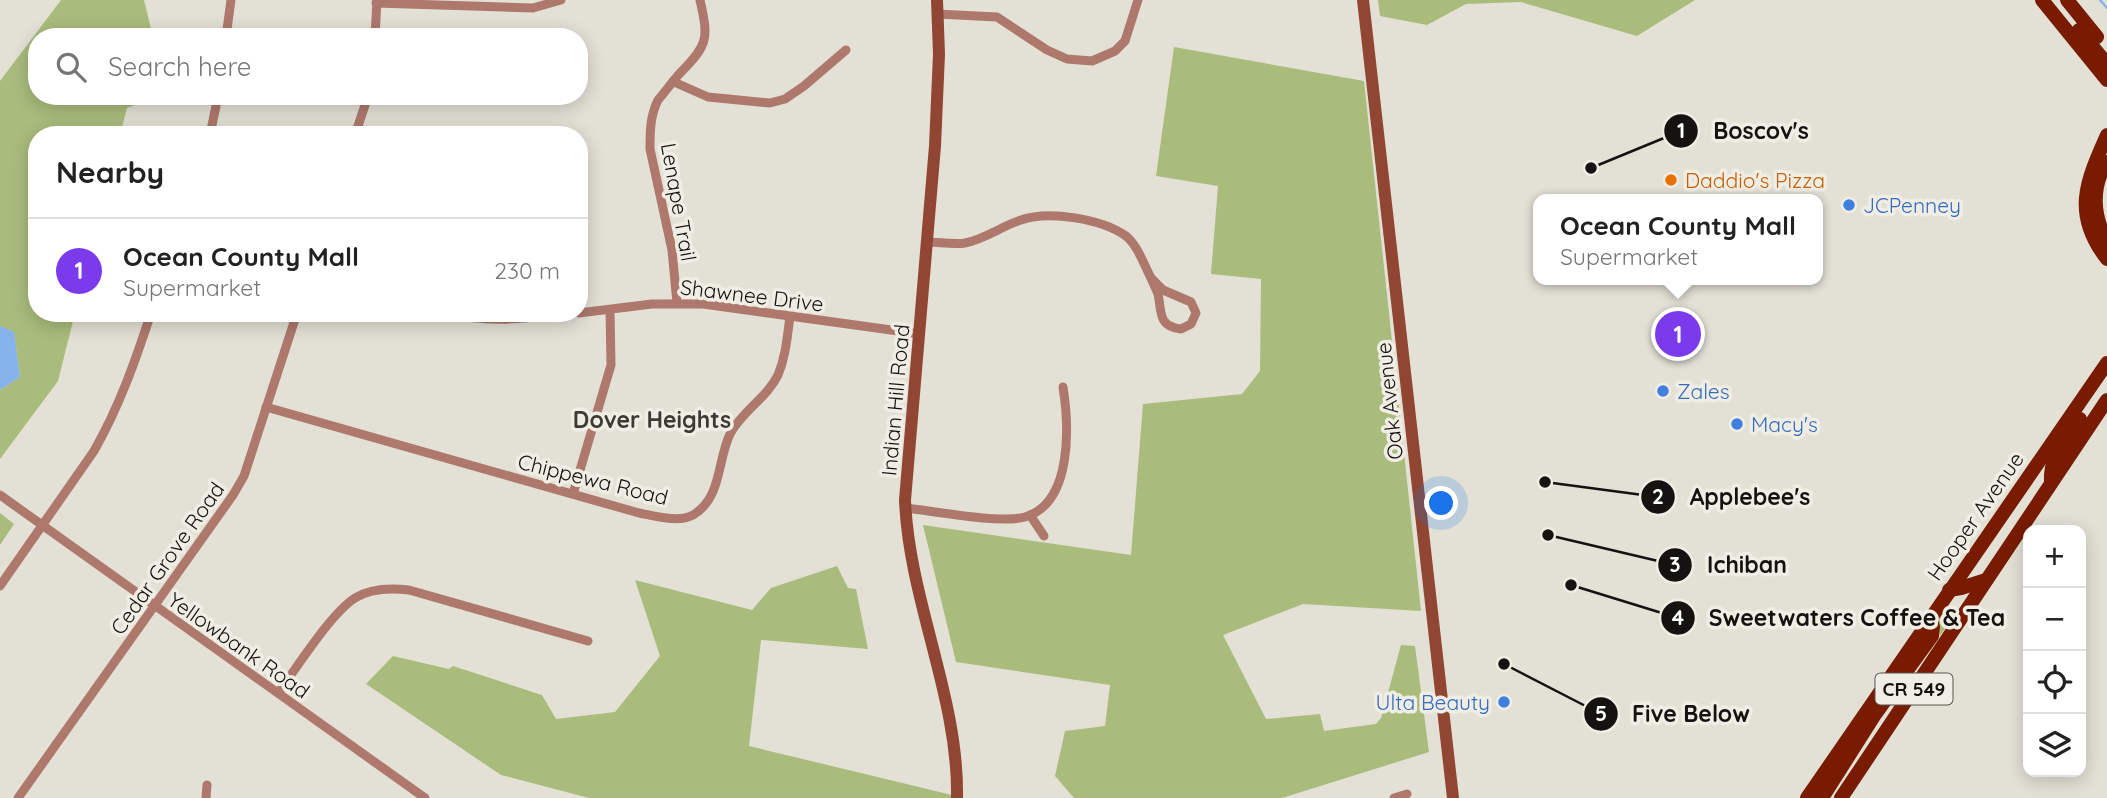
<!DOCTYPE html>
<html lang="en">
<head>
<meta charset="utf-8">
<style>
	body { margin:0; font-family:Quicksand,sans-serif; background:#f2f2f2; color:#222 }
	.controls { position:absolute; right:21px; bottom:21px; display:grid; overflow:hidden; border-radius:14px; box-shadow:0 4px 18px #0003 }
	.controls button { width:63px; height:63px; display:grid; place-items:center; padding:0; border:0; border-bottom:2px solid #e0e0e0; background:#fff; color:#222; font:35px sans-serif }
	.you { position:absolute; left:1442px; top:504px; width:24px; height:24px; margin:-18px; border:5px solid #fff; border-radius:50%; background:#1a73e8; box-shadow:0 0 0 10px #1a73e833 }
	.badge { display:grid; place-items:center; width:46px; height:46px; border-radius:50%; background:#7c3aed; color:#fff; font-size:23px; font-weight:700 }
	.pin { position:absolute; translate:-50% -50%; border:4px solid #fff; box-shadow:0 2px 7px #0006 }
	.popup { position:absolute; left:1533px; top:194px; width:290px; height:91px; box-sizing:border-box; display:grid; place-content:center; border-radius:14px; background:#fff; filter:drop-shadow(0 2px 5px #0005); font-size:23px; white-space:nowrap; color:#767676 }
	.popup b { font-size:26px; color:#222 }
	.popup::after { content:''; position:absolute; left:50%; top:100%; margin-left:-14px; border:14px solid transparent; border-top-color:#fff }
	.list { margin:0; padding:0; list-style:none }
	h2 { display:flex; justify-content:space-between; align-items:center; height:91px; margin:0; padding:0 28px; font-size:30px }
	h2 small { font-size:23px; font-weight:400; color:#767676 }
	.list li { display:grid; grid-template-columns:46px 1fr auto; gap:21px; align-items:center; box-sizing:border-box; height:105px; padding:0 28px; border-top:2px solid #e0e0e0 }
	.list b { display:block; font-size:26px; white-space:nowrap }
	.list p { margin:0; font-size:23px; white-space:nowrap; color:#767676 }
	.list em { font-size:23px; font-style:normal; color:#767676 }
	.icon { flex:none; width:38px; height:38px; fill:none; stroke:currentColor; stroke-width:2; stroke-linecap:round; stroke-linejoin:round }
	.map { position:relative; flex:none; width:2107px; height:798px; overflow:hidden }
	.search { position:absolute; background:#fff; box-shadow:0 4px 18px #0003; left:28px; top:28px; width:560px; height:77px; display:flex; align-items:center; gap:18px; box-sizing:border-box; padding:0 24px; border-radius:28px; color:#767676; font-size:26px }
	.panel { position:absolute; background:#fff; box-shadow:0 4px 18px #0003; left:28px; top:126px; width:560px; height:196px; border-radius:28px }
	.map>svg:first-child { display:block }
	.green { fill:#a9bc7c }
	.water { fill:#86b3eb }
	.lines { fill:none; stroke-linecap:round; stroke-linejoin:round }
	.stream { stroke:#86b3eb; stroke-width:2.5 }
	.street { stroke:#ae796c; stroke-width:9 }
	.secondary { stroke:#904633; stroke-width:12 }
	.primary { stroke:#781b01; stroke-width:14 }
	.food-dot { fill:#e8710a; stroke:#f0eee4; stroke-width:2.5 }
	.shop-dot { fill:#3f7fe0; stroke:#f0eee4; stroke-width:2.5 }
	.labels { text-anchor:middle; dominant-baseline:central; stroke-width:7; stroke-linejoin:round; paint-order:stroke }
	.shield { fill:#f0eee4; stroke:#565550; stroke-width:2 }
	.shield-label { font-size:19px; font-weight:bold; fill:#141310 }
	.food-label { font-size:21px; fill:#c56008; stroke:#f0eee4; text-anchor:start }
	.street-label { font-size:21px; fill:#141310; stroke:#f0eee4 }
	.shop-label { font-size:21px; fill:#366cbe; stroke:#f0eee4; text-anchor:start }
	.neighbourhood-label { font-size:23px; font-weight:bold; fill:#3c3a32; stroke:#f0eee4 }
	.leader { fill:none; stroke:#141310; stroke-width:2.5 }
	.callout-dot { fill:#141310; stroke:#f0eee4; stroke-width:2.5 }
	.mark-label { font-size:21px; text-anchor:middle; font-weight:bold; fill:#fff }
	.callout-label { font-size:23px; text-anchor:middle; font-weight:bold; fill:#141310; stroke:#f0eee4; stroke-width:7; stroke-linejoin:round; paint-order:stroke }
</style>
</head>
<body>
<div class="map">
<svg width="2107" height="798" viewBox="0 0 2107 798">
	<rect width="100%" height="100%" fill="#e3e1d6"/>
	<g class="green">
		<path d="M61 0H144L153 37H37V96L154 98 127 108 120 135H37V313H75L58 381 0 459V390L20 377 14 333 0 326V81Z"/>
		<path d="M1378 0H1695L1637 36 1521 2 1466 4 1427 25 1380 16Z"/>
		<path d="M1174 47 1364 81 1421 611 1303 604 1223 635 1266 719 1320 714 1324 731 1376 724 1381 718 1401 645 1415 646 1429 752 1282 798H1074L1055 776 1065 731 1105 726 1110 685 956 662 923 525 1131 555 1143 404 1242 394 1260 371 1261 279 1211 274 1218 186 1156 176Z"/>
		<path d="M0 513 14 524 0 545Z"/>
		<path d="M837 566 848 588 856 589 868 649 761 640 749 746 952 795V798H589L501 775 366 684 393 656 449 669 453 666 542 695 556 719 615 712 660 656 635 580 752 610 771 588Z"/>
		<path d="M1944 608 1954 616 1940 636 1938 619Z"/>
	</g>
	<path class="water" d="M0 326 14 332 20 377 0 390Z"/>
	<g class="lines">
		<path class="stream" d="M2100 0 2107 8"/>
		<g class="street">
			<path d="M376 3 533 8 561 0"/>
			<path d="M937 14 997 17 1047 50 1067 59 1092 61 1115 51 1125 41 1138 0"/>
			<path d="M226 37 231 0"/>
			<path d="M375 37 377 0"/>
			<path d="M674 82 708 97 770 103 785 99 804 86 846 50"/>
			<path d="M210 135 218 96"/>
			<path d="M355 135 368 96"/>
			<path d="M927 242C939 242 953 245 965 243 985 239 1002 226 1021 220 1049 210 1102 219 1126 236 1138 246 1144 265 1151 278"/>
			<path d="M1151 278 1163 290 1191 302 1196 313 1191 324 1181 329C1157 326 1162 311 1158 294 1156 289 1153 283 1151 278Z"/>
			<path d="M677 303 672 250 650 149C650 132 650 116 658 100 666 91 674 79 683 70 709 44 708 36 700 0"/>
			<path d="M450 313C490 325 532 317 572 313"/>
			<path d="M579 313 652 304H703L920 334"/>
			<path d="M266 407 639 513C655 516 678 523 693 515 722 498 717 461 730 434 742 411 767 398 778 375 786 356 787 337 790 317"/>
			<path d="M573 494 611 365 610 310"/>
			<path d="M0 495 425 798"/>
			<path d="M906 508C933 511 1001 524 1025 517 1073 503 1069 425 1063 387"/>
			<path d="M1030 515 1044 536"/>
			<path d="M0 586 94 451C119 407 135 362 151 313"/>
			<path d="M278 693C296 669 331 613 355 598 371 588 391 588 409 590L588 641"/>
			<path d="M18 798 233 495 244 476 297 313"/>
			<path d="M206 798 207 785"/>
			<path d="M1394 798 1407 794"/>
		</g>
		<g class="secondary">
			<path d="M937 0 939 54 935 146 905 500C909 601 959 698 957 798"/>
			<path d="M1363 0 1453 798"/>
		</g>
		<g class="primary">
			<path d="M2042 0 2107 80"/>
			<path d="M2067 0 2097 37"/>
			<path d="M2079 30 2107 64"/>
			<path d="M2107 135C2086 182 2072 214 2107 259"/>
			<path d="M2107 162C2091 187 2093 216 2107 241"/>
			<path d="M2051 483C2049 456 2065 441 2080 419"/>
			<path d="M1949 590 1961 588 1986 580"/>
			<path d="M1807 798 2107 363"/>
			<path d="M1822 798 1874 716 1932 636 1933 627 1930 618"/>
			<path d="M1841 798 2107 400"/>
		</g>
	</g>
	<circle class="food-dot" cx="1671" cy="180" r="7"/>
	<g class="shop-dot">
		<circle cx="1849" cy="205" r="7"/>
		<circle cx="1663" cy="391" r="7"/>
		<circle cx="1737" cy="424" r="7"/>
		<circle cx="1504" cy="702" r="7"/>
	</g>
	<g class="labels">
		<rect class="shield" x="1875.5" y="673.5" width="77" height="31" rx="5"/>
		<g class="shield-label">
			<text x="1914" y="689">CR 549</text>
		</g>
		<g class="food-label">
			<text x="1685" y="180">Daddio's Pizza</text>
		</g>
		<g class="street-label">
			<text transform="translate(679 202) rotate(80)">Lenape Trail</text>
			<text transform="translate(752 295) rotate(7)">Shawnee Drive</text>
			<text transform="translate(895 400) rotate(-85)">Indian Hill Road</text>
			<text transform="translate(1389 401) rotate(-96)">Oak Avenue</text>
			<text transform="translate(593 479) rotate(14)">Chippewa Road</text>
			<text transform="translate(1975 516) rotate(-55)">Hooper Avenue</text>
			<text transform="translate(167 558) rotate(-55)">Cedar Grove Road</text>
			<text transform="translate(239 645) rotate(35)">Yellowbank Road</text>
		</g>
		<g class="shop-label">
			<text x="1863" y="205">JCPenney</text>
			<text x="1677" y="391">Zales</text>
			<text x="1751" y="424">Macy's</text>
			<text x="1490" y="702" text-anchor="end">Ulta Beauty</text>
		</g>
		<g class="neighbourhood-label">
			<text x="652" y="419">Dover Heights</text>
		</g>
	</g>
	<path class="leader" d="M1591 168L1681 131M1545 482L1658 497M1548 535L1675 565M1571 585L1678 618M1504 664L1601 714"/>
	<g class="callout-dot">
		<circle cx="1591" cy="168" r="7"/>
		<circle cx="1545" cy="482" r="7"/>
		<circle cx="1548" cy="535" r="7"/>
		<circle cx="1571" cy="585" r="7"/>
		<circle cx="1504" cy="664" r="7"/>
		<circle cx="1681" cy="131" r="18"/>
		<circle cx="1658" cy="497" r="18"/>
		<circle cx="1675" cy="565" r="18"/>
		<circle cx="1678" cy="618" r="18"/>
		<circle cx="1601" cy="714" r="18"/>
	</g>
	<g class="mark-label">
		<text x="1681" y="138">1</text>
		<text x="1658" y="504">2</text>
		<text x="1675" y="572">3</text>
		<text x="1678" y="625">4</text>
		<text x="1601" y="721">5</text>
	</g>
	<g class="callout-label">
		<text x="1761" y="139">Boscov's</text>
		<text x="1750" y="505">Applebee's</text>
		<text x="1747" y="573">Ichiban</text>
		<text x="1857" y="626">Sweetwaters Coffee &amp; Tea</text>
		<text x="1691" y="722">Five Below</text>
	</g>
</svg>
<div class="controls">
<button>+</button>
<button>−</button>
<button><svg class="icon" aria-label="locate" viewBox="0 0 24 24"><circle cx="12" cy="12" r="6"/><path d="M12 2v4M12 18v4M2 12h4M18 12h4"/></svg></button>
<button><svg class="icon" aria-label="layers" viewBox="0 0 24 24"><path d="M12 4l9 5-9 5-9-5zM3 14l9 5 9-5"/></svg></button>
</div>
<div class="you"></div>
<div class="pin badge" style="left:1678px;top:334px">1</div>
<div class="popup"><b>Ocean County Mall</b>Supermarket</div>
<div class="search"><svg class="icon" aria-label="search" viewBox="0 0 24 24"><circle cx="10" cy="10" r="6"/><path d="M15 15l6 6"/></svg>Search here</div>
<section class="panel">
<h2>Nearby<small></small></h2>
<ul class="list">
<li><span class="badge">1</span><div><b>Ocean County Mall</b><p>Supermarket</p></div><em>230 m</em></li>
</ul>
</section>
</div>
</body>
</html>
